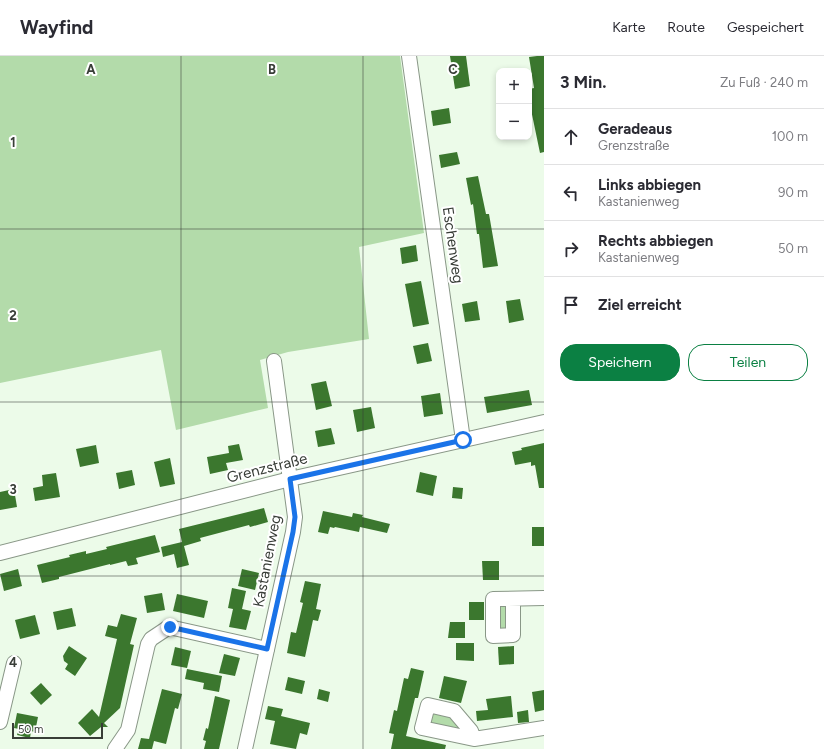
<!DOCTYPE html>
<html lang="de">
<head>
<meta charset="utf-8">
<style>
	body { margin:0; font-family:Figtree,sans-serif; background:#f7f7f7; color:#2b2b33 }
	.controls { position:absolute; right:12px; top:12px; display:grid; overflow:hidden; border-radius:8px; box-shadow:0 2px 6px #0003 }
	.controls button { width:36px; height:36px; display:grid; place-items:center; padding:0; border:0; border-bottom:1px solid #e1e1e2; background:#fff; color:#2b2b33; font:20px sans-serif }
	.scale { position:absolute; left:12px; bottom:10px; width:91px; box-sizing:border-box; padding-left:4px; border:2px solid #383d37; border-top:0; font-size:11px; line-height:14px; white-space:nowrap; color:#383d37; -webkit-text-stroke:3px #fff; paint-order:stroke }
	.stop { position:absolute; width:12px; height:12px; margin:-9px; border:3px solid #1a73e8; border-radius:50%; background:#fff }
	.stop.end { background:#1a73e8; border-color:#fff; box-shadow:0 1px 4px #0008 }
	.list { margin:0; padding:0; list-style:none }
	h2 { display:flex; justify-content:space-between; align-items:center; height:52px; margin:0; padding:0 16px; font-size:17px }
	h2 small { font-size:13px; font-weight:400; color:#7c7c81 }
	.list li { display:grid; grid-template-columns:26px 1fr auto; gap:12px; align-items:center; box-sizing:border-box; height:56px; padding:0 16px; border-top:1px solid #e1e1e2 }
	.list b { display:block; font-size:15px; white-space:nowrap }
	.list p { margin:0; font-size:13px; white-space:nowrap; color:#7c7c81 }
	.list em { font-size:13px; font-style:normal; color:#7c7c81 }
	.actions { display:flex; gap:8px; padding:12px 16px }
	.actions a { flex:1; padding:9px 0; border:1px solid #0b8043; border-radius:16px; text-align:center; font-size:14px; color:#0b8043 }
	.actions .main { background:#0b8043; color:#fff }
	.icon { flex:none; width:22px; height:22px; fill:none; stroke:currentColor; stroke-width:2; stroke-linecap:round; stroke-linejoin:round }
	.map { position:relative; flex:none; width:544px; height:693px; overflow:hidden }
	header { display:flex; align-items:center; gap:24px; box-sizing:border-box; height:56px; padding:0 20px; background:#fff; border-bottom:1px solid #e1e1e2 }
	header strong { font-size:19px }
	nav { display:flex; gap:22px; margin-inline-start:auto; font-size:14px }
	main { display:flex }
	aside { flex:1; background:#fff }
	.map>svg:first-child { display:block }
	.green { fill:#b3dbaa }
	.building { fill:#3b772e }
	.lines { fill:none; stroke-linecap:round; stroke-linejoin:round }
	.street-casing { stroke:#899787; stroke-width:16 }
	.street { stroke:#fff; stroke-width:14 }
	.route { stroke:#1a73e8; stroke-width:5 }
	.grid { fill:none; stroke:#383d37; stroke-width:1; stroke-opacity:0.55 }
	.labels { text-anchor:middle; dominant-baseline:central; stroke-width:4; stroke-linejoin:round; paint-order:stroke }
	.street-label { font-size:15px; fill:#383d37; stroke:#fff }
	.grid-label { font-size:13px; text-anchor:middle; font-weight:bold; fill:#383d37; stroke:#fff; stroke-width:4; stroke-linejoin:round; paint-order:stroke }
</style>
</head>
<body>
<header>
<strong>Wayfind</strong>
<nav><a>Karte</a><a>Route</a><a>Gespeichert</a></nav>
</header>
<main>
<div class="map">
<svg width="544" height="693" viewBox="0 0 544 693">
	<rect width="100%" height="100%" fill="#ecfbe9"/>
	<g class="green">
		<path d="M0 0H400L424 177 359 191 369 283 288 296 260 304 268 352 176 374 161 294 0 327Z"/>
		<path d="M501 548 508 550 506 573H502L499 571V550Z"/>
		<path d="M436 655 451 658 464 675 433 670 428 663 429 659Z"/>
	</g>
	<g class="building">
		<path d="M450 0H466L470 30 455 33Z"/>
		<path d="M537 0H544V96L540 97 529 44V33L534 32 529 1Z"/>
		<path d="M449 52 451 67 433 70 431 55Z"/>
		<path d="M457 96 460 108 441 112 439 99Z"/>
		<path d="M478 120 486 158H489L498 210 483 212 479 178H477L473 148 471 149 466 122Z"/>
		<path d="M416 189 418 205 402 208 400 192Z"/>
		<path d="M421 225 429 268 413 271 405 228Z"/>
		<path d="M520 243 524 264 509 267 506 245Z"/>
		<path d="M477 245 480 264 465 266 462 248Z"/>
		<path d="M428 287 432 305 417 308 413 290Z"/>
		<path d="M326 325 332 350 316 354 311 328Z"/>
		<path d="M529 334 532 349 487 357 484 341Z"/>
		<path d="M440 337 443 358 424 361 421 340Z"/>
		<path d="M371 351 375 372 357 376 353 354Z"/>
		<path d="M331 372 335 388 318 391 315 375Z"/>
		<path d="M544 387V432H539L535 409 531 410V406L515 409 512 396 522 394 521 392Z"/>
		<path d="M239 388 243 404 226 407 228 414 210 418 207 401 229 397 228 390Z"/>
		<path d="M96 389 99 407 80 411 76 393Z"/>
		<path d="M170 402 175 428 160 431 154 406Z"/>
		<path d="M132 414 135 429 119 433 116 417Z"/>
		<path d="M420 416 437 420 433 440 416 436Z"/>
		<path d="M56 417 60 441 35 445 33 432 43 430 42 419Z"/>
		<path d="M453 431 463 432 462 443 452 442Z"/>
		<path d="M14 433 17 451 0 454V436Z"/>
		<path d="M264 452 268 466 250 471 249 469 200 482 201 485 184 490 189 509 177 512 174 498 163 501 161 491 182 486 179 473Z"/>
		<path d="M323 455 352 461 353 457 363 459 362 461 390 468 387 477 360 471 359 476 335 471 334 472 330 471 328 478 318 476Z"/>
		<rect x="532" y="471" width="12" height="19"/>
		<path d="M155 479 160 496 136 502 138 508 128 510 126 505 110 509V508L59 521V523L42 527 37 509 70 501 69 499 86 495V498L107 493 106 491Z"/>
		<path d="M482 505H499V524H483Z"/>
		<path d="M18 513 22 530 4 535 0 518Z"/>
		<path d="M242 513 259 517 255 534 238 530Z"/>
		<path d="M305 525 321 528 316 553 321 554 318 565 313 564 305 601 287 597 291 576 296 577 303 547 300 546Z"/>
		<path d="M232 532 246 535 242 553 251 555 246 574 229 571 233 553 228 552Z"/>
		<path d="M162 537 165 554 147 557 144 540Z"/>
		<path d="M177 538 208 545 204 562 173 555Z"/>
		<rect x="469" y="546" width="15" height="18"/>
		<path d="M72 552 76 570 57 574 53 556Z"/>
		<path d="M121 558 137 562 130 588 134 589 120 652 104 667 108 671H101L90 680 78 667 92 653 99 661 117 583 105 580 108 569 117 571Z"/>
		<path d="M35 559 40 578 20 583 15 564Z"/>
		<path d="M450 566H465V582H448Z"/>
		<path d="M456 587H474V605L456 604Z"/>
		<path d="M69 590 87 602 75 620 65 613 68 608 64 605 63 600Z"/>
		<path d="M514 590V608L499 609 498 591Z"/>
		<path d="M175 591 191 595 187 612 171 609Z"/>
		<path d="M224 598 240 602 235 620 219 617Z"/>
		<path d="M411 612 424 615 418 642H415L406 680 446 689 445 693H391L394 678 389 677 394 654 397 655 404 622 408 623Z"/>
		<path d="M187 613 222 620 219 636 203 633 204 627 185 623Z"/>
		<path d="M444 620 467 625 461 647 439 642Z"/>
		<path d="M288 621 305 625 302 638 285 634Z"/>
		<path d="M41 627 52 639 41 649 30 637Z"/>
		<path d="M162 633 182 638 178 653 175 652 166 688 154 685 152 693H138L141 682 149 683Z"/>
		<path d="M319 633 330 636 328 646 317 643Z"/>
		<path d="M544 634V654L535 656 532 636Z"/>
		<path d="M215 640 230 644 219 693H204L206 685 203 684 206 672 208 673Z"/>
		<path d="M511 640 513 661 477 665 476 655 488 654 486 643Z"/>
		<path d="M268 650 283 653 281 660 310 667 307 679 300 677 296 693 270 688 275 665 265 663Z"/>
		<path d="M528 654 529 666 518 667 517 656Z"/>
		<path d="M17 657 38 661 35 676 31 675 30 682 17 679 19 673 14 672Z"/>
	</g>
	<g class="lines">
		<defs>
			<g id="street">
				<path d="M409 0 463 384"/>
				<path d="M0 497 290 423 544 366"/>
				<path d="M513 543V579L493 580V543L544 542"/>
				<path d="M0 666 14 607"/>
				<path d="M474 683 471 675 454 655 428 649 422 672 474 683 544 672"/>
				<path d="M115 693 128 674 148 588 151 583 169 571 267 593"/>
				<path d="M245 693 293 476 295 461 274 305"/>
			</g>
		</defs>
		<use href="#street" class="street-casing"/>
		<use href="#street" class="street"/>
	</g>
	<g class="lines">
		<path class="route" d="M170 571 267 593 293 476 295 461 290 423 463 384"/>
	</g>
	<path class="grid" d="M181 0V693M363 0V693M0 173H544M0 346H544M0 520H544"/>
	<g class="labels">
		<g class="street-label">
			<text transform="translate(453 189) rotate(82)">Eschenweg</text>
			<text transform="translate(267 412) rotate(-14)">Grenzstraße</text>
			<text transform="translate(267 505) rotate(-79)">Kastanienweg</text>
		</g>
	</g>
	<g class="grid-label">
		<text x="91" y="18">A</text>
		<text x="272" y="18">B</text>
		<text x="453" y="18">C</text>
		<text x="13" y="91">1</text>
		<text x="13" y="264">2</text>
		<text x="13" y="438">3</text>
		<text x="13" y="611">4</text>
	</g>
</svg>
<div class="controls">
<button>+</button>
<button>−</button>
</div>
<div class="scale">50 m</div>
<div class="stop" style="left:463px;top:384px"></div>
<div class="stop end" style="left:170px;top:571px"></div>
</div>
<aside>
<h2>3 Min.<small>Zu Fuß · 240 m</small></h2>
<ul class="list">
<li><svg class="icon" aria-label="ahead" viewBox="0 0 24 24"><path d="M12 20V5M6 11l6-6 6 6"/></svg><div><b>Geradeaus</b><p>Grenzstraße</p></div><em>100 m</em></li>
<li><svg class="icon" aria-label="left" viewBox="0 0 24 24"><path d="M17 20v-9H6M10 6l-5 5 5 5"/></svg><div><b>Links abbiegen</b><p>Kastanienweg</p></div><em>90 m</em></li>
<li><svg class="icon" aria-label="right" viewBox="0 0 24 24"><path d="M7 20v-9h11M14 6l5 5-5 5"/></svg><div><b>Rechts abbiegen</b><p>Kastanienweg</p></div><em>50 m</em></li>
<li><svg class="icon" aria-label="arrive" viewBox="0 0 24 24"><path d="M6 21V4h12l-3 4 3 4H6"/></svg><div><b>Ziel erreicht</b></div></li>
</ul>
<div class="actions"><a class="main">Speichern</a><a>Teilen</a></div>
</aside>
</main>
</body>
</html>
